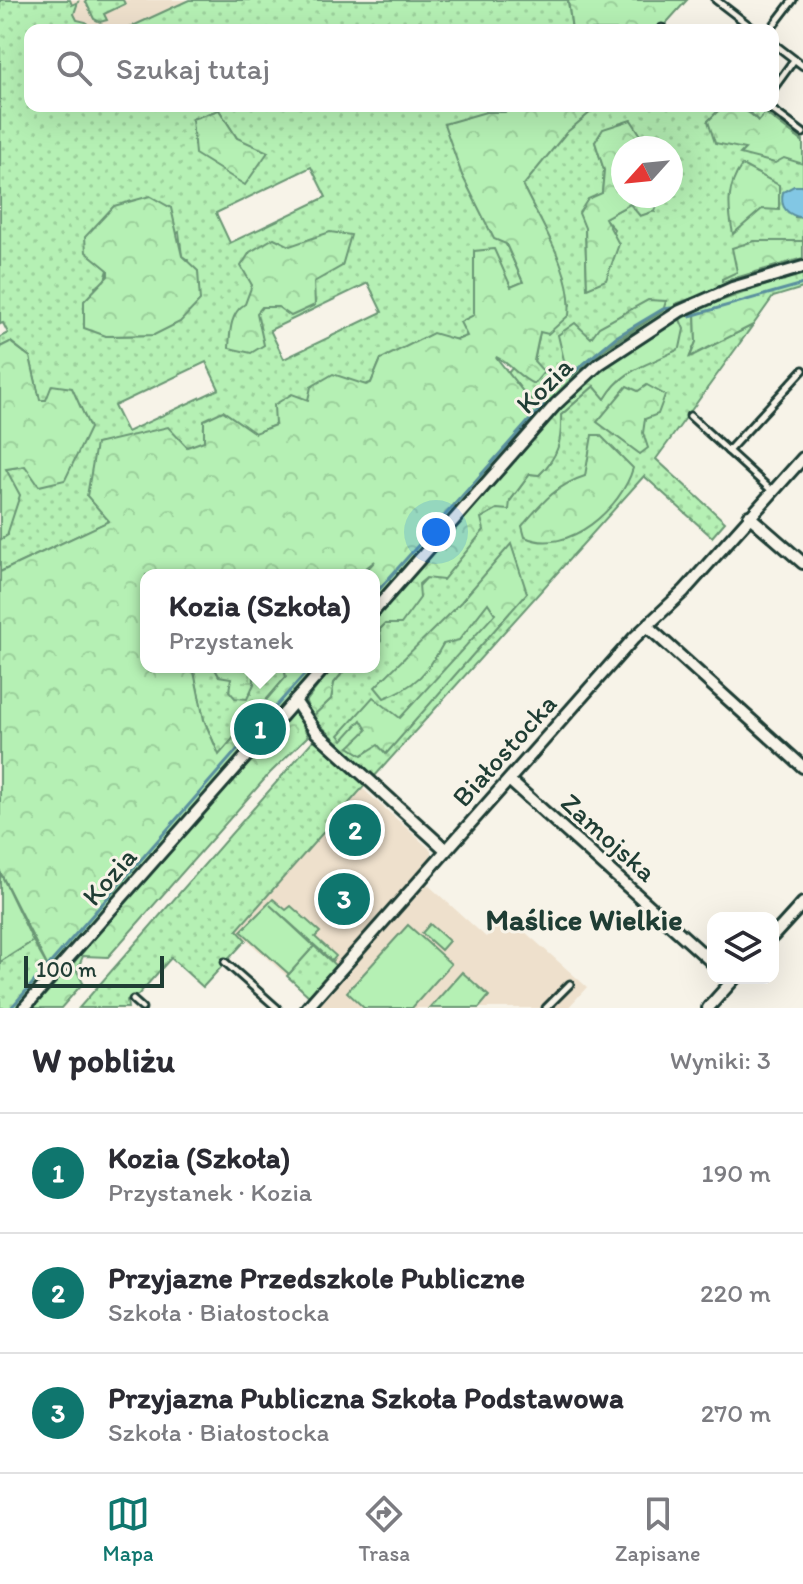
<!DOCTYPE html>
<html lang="pl">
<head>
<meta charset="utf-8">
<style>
	body { margin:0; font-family:Itim,sans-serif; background:#f7f7f7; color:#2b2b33 }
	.controls { position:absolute; right:24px; bottom:24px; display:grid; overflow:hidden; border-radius:16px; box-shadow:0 8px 32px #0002 }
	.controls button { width:72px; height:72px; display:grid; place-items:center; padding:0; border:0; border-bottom:2px solid #e1e1e2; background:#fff; color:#2b2b33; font:40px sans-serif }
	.compass { position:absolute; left:611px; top:136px; width:72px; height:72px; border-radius:50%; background:#fff; box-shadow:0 8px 32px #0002; rotate:243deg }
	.scale { position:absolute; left:24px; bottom:20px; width:140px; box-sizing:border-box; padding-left:8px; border:4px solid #1f3d34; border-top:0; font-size:22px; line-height:28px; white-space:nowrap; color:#1f3d34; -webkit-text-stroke:6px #f7f3e8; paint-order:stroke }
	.you { position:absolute; left:436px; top:532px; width:28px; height:28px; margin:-20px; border:6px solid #fff; border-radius:50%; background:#1a73e8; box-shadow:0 0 0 12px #1a73e833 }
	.badge { display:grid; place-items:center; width:52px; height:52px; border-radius:50%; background:#0f766e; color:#fff; font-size:26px; font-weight:700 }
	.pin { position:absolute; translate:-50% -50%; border:4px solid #fff; box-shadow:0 2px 8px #0006 }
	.popup { position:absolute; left:140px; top:569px; width:240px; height:104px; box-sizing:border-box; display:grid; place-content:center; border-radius:16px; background:#fff; filter:drop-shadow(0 2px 6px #0005); font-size:26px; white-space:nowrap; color:#7c7c81 }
	.popup b { font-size:30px; color:#2b2b33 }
	.popup::after { content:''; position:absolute; left:50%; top:100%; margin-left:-16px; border:16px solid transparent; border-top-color:#fff }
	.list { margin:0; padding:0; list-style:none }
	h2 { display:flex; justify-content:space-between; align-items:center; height:104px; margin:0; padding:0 32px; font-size:34px }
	h2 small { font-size:26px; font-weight:400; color:#7c7c81 }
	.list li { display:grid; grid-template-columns:52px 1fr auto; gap:24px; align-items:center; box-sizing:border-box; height:120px; padding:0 32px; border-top:2px solid #e1e1e2 }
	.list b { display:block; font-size:30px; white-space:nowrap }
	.list p { margin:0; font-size:26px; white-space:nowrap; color:#7c7c81 }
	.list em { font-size:26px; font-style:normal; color:#7c7c81 }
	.icon { flex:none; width:44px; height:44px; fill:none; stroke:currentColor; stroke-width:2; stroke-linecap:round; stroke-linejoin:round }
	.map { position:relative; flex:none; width:803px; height:1008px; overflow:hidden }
	.search { position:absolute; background:#fff; box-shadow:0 8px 32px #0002; left:24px; right:24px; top:24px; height:88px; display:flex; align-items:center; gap:20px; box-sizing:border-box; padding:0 28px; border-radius:16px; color:#7c7c81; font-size:30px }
	.sheet { height:464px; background:#fff }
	nav { display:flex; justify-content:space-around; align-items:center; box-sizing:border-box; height:112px; border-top:2px solid #e1e1e2; background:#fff; font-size:22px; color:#7c7c81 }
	nav a { display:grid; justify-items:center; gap:4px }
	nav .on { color:#0f766e }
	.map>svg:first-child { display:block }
	.built { fill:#eee0cc }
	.grass { fill:url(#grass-dots); stroke:#6a9674; stroke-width:2; fill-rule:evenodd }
	.forest { fill:url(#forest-crowns); stroke:#6a9674; stroke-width:2 }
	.wetland { fill:url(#wetland-marsh); stroke:#6a9674; stroke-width:2 }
	.garden { fill:#b5f0b4; stroke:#6a9674; stroke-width:2 }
	.water { fill:#82c7e4; stroke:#5a909e; stroke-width:2 }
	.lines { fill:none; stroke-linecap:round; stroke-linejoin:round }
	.stream { stroke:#5a909e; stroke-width:3 }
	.lane-casing { stroke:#1f3d34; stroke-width:11 }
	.street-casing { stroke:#1f3d34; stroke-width:16 }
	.lane { stroke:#f7f3e8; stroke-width:5 }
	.street { stroke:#f7f3e8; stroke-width:10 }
	.labels { text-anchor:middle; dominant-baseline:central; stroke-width:6; stroke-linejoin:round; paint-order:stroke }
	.street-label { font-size:28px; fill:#1f3d34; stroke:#f7f3e8 }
	.neighbourhood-label { font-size:30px; font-weight:bold; fill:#1f3d34; stroke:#f7f3e8 }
</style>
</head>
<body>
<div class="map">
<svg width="803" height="1008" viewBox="0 0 803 1008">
	<defs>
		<pattern id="grass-dots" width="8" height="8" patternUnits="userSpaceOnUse" patternTransform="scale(2)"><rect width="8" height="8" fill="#b5f0b4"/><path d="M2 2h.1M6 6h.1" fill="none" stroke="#9bcf9b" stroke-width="1.8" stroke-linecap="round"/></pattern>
		<pattern id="forest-crowns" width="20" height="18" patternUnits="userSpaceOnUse" patternTransform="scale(2)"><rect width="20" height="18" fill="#b5f0b4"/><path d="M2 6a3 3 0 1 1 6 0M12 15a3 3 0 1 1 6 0" fill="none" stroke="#9bcf9b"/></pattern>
		<pattern id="wetland-marsh" width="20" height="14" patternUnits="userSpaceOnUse" patternTransform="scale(2)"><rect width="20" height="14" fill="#b5f0b4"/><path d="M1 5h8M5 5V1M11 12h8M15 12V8" fill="none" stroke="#9bcf9b"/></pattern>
	</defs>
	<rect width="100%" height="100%" fill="#f7f3e8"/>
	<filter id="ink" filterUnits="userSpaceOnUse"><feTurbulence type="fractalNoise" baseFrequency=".0125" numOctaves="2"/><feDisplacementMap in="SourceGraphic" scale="16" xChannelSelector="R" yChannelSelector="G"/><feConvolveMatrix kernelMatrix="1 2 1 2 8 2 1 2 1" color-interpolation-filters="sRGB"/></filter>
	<g filter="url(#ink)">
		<g class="built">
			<path d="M63 0H212L145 30H77Z"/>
			<path d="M363 789 431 850V860L309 996 236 930Z"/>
			<path d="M427 884 486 937 506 915 587 987 568 1008H316Z"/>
		</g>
		<g class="grass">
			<path d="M0 0H70L72 5 78 2 74 14 77 20 86 22 90 30H30V106H512L505 112H486L462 175 506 244 523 282 511 287 474 251V315L468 336 381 359 371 383 309 400 275 425 255 433 186 447 126 439 96 444 110 521 0 572V540L8 535 6 469 25 466 46 400 40 401 30 357 11 342 0 347V337L8 333 3 323 0 324ZM219 110 237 138 192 119ZM311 167 326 197 230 243 216 213ZM179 232 182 256 188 260 154 335 106 336 95 287 104 283 108 270ZM368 283 382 312 284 359 270 330ZM206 362 219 389 127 432 114 406Z"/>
			<path d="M85 0H123L125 4 104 14 107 20 100 22 94 19Z"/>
			<path d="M189 0H568L572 30H124Z"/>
			<path d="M585 106H723L708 121 761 124 751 113 735 106H757L803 140V186H794L795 217 803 218V261L675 304V308L619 341 569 381 545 406 528 398 508 373 513 367 518 370 534 362 540 331 570 305 561 267 523 186 514 184ZM642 137 638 148H671V196H659L655 212 630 204 604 218 614 229 587 287 585 228 602 193 604 170 595 142ZM663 311 600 352 590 338Z"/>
			<path d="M695 310 696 342 690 356 753 325 656 459 725 522 712 537 644 476 374 777 312 717 331 699 334 683 347 667H374V648L380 629 481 518 510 501 530 474 539 475C557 457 562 440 561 415L595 385 605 398C620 374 648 360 675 351L679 317Z"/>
			<path d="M193 667H214L219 676 229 675 251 693 254 667H284L286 677 219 755 204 720Z"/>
			<path d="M316 737 366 784 237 930 246 940 203 987 171 958 138 995 127 1000 128 1008H79Z"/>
			<path d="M33 941 50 971 18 1008H0V962Z"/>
			<path d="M314 946 336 966 309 996 287 976Z"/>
		</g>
		<g class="forest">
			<path d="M568 0H687L660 30H572Z"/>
			<path d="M512 106H598L566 133 523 186C541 224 574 272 569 315L548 334 540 332 534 361 544 372 534 384C519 378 510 363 496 357L528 398 545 406 374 603V575H362L375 561 357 575H146V667H193L204 720 219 755 286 677 284 667H319L280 711 276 708 253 735 256 739 50 971 0 872V572L109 521 87 496 96 444 168 427 187 447 204 441V420L223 411 255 433 275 425 274 405 292 394 308 400 311 387 333 374 366 385 371 383 381 359 433 333 457 340 467 336 460 322 474 315V251L494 249 511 287 523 282 506 244 494 239 462 175 444 124 486 112H505Z"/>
			<path d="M723 106C738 106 748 110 758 121L765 113 803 142V164L784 158 775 163 740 154 745 149 715 143 708 121Z"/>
			<path d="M219 110 237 138 268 152 245 185 195 154 192 119Z"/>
			<path d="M631 120 642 137 638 148H623V196H659L655 211 640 216 630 204 605 218 619 244 606 280 587 288 585 228 579 213 588 199 602 193 604 170 595 142 603 129Z"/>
			<path d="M742 165 779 185V210L762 209 733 234C728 208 726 188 742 165Z"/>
			<path d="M150 196 171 208 182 256 198 271 200 301 180 322 154 335 106 336 84 328V301L108 276V270L86 252 85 237 114 206Z"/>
			<path d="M330 232 351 235 342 266 314 282 315 305 291 316 278 307H262L257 313 264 345 251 353 229 348C230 332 230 313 245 304L252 285 241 266 250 252 274 238 290 246Z"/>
			<path d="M754 241H803V258L722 282V279L737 272 732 248Z"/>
			<path d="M803 272V288L773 297 753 325 690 357 696 342 695 310Z"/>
			<path d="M648 300 666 301 663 311 617 339 573 376 567 373 558 335 575 323 591 338 599 327Z"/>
			<path d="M679 317 684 329 680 348C652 365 624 366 605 399L594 386 561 415C562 441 558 457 539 475L530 474 510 501 509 510 497 509 481 518 484 530 443 580 426 578 419 584 420 598 401 624H385L380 629 381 641 374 648V620L557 410 609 364Z"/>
			<path d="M10 342 30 357 40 400H46L52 385 72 388 90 428 65 480 39 486 25 466 6 469 20 495 7 535 0 540V347Z"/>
			<path d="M647 385 665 395 658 414 645 419 643 433 648 448 640 454 597 422 627 386 638 391Z"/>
			<path d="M592 435H600L633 468C622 507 568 557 525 537L522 526C542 503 556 485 585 476Z"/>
			<path d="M511 544 527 593 386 754 378 745 362 755 349 747 367 730 361 720 343 740 339 735 373 697 400 718 495 614 488 603 459 640 443 644C428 672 415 687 384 698L375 687 461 602Z"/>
			<path d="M332 667H347L334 683 331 699 312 717 306 702Z"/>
			<path d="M294 709 308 736 270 773 108 957 83 956 77 971 83 983 61 1008H30Z"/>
		</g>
		<path class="wetland" d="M214 667H254V684L247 699 235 698 229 691 231 678 219 676Z"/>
		<g class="garden">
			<path d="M0 872 33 941 0 962Z"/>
			<path d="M273 899 286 910 291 906 320 932 315 937 336 956 332 961 270 905 314 946 289 974 241 931Z"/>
			<path d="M430 924 449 941 441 950 422 933Z"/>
			<path d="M408 925 451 964 412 1008H364L347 992Z"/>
			<path d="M462 972 489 996 479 1008H430Z"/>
		</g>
		<path class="water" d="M794 186H803V218C788 215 779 208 783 192Z"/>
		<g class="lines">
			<g class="stream">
				<path d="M690 316 803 284"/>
				<path d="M568 377 616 337 663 309 671 308"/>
				<path d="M374 595 543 405"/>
				<path d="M263 721 311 667"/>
				<path d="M11 1008 251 734"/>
			</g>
			<defs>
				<g id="lane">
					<path d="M716 0 755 30"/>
					<path d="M662 28 664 30"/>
					<path d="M770 30 793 0"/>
					<path d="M773 43 803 66"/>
					<path d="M773 89 794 60"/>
					<path d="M767 106 803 133"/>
					<path d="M690 416 772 491"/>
					<path d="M728 451 803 370"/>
					<path d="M225 962 277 1008"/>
					<path d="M133 1000 142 1008"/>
					<path d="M546 1008 570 984"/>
				</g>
				<g id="street">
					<path d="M749 516 803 563"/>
					<path d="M374 611 556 404 599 364 680 311 732 288 803 267"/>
					<path d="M647 626 803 767"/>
					<path d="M295 701 316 732 446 850"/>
					<path d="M509 780 713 963"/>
					<path d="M773 936 803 903"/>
					<path d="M24 1008 325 667"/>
					<path d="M307 1008 634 638 684 591 803 458"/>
					<path d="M708 1008 735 978"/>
				</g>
			</defs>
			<use href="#lane" class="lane-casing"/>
			<use href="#street" class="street-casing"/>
			<use href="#lane" class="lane"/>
			<use href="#street" class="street"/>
		</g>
	</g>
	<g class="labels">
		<g class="street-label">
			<text transform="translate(544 385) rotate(-45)">Kozia</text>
			<text transform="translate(504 750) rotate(-48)">Białostocka</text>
			<text transform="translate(609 837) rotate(42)">Zamojska</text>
			<text transform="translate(109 876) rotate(-49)">Kozia</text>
		</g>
		<g class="neighbourhood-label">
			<text x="584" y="919">Maślice Wielkie</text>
		</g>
	</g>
</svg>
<div class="controls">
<button><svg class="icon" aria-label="layers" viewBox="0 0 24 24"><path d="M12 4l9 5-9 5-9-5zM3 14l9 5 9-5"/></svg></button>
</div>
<svg class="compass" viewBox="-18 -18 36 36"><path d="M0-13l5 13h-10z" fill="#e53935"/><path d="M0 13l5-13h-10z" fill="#7c7c81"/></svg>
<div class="scale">100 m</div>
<div class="you"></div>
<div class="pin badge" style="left:260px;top:729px">1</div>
<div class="popup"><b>Kozia (Szkoła)</b>Przystanek</div>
<div class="pin badge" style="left:355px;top:830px">2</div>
<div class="pin badge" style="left:344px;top:899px">3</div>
<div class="search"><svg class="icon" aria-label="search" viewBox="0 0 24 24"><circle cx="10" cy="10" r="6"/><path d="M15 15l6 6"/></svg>Szukaj tutaj</div>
</div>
<section class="sheet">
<h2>W pobliżu<small>Wyniki: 3</small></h2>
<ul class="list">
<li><span class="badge">1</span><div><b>Kozia (Szkoła)</b><p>Przystanek · Kozia</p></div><em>190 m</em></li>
<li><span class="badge">2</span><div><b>Przyjazne Przedszkole Publiczne</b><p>Szkoła · Białostocka</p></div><em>220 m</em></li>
<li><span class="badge">3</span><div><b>Przyjazna Publiczna Szkoła Podstawowa</b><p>Szkoła · Białostocka</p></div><em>270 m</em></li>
</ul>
</section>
<nav>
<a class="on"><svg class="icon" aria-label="map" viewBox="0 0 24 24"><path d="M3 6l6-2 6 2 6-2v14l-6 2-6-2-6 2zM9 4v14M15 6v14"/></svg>Mapa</a>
<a><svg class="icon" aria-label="directions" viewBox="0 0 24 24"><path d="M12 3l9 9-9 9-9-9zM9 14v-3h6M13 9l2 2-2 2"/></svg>Trasa</a>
<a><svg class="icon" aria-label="saved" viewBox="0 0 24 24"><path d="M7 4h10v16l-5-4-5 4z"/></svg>Zapisane</a>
</nav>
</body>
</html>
